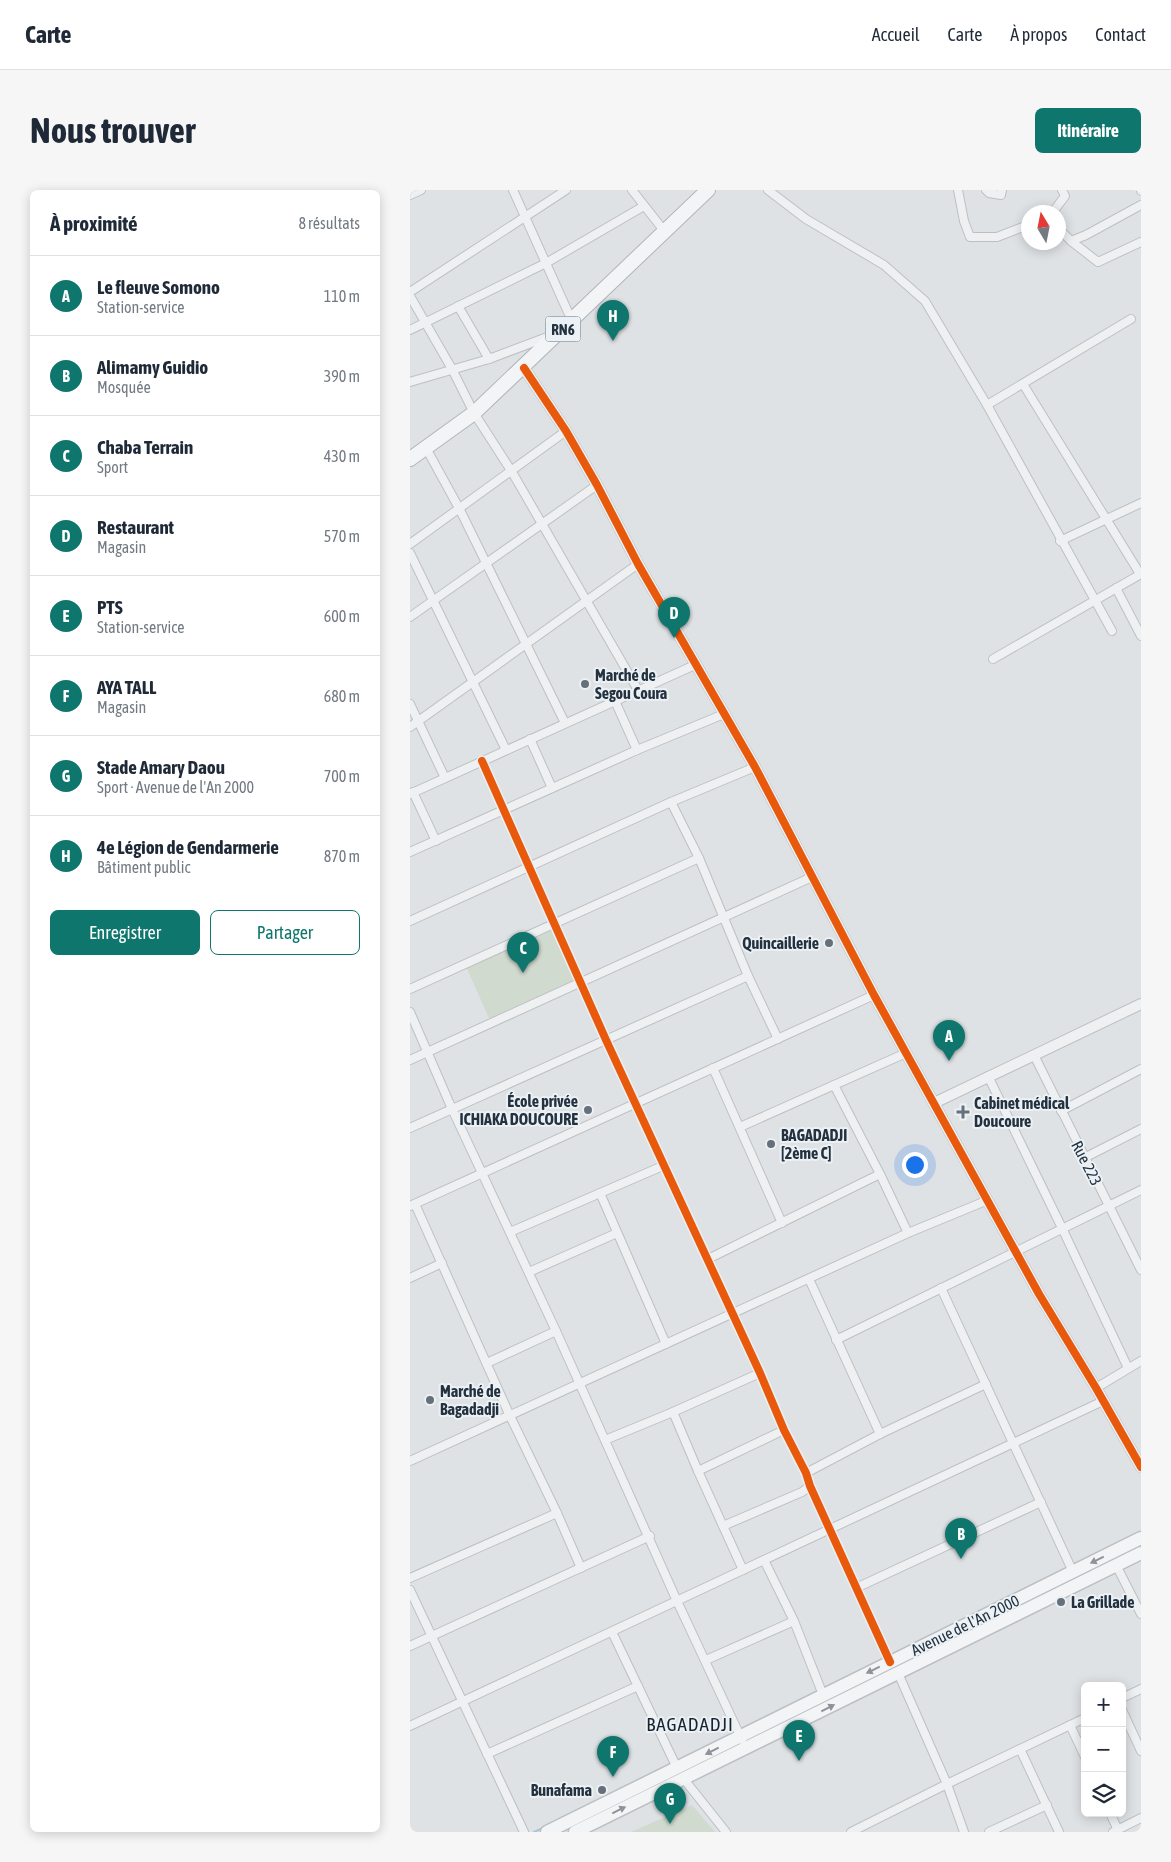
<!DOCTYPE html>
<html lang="fr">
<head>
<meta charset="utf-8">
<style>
	body { margin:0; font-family:"Asap Condensed",sans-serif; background:#f6f6f7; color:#1f2937 }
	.controls { position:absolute; right:15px; bottom:15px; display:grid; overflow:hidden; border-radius:8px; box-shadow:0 2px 12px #0003 }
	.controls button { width:45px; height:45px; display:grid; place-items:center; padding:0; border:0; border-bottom:1px solid #e0e1e3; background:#fff; color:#1f2937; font:25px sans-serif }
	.compass { position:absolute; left:611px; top:15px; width:45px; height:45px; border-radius:50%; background:#fff; box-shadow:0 2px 12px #0003; rotate:350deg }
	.you { position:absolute; left:504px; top:974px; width:18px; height:18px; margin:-12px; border:4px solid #fff; border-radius:50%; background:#1a73e8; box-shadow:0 0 0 8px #1a73e833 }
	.badge { display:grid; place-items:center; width:32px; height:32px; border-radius:50%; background:#0f766e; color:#fff; font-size:16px; font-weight:700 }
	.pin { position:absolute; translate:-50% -41px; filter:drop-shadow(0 1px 2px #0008) }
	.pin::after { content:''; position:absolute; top:26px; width:18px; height:15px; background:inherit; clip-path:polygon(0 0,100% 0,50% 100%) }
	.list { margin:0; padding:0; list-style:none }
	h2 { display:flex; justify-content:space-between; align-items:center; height:65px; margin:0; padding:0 20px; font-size:21px }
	h2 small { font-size:16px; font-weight:400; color:#747a83 }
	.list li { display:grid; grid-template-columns:32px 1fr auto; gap:15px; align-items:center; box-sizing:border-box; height:80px; padding:0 20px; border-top:1px solid #e0e1e3 }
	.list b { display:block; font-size:19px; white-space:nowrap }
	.list p { margin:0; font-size:16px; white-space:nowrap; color:#747a83 }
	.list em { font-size:16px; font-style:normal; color:#747a83 }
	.actions { display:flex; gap:10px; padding:15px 20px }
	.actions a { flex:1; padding:11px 0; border:1px solid #0f766e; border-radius:8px; text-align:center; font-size:18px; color:#0f766e }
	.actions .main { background:#0f766e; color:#fff }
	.icon { flex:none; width:28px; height:28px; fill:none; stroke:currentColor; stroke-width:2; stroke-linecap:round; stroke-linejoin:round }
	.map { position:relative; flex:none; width:731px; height:1642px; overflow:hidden; border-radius:8px }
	header { display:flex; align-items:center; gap:30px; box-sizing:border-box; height:70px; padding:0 25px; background:#fff; border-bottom:1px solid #e0e1e3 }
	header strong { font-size:24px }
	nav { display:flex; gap:28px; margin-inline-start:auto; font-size:18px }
	.intro { display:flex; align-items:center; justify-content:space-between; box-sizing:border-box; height:120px; padding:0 30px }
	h1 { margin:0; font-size:35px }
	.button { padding:12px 22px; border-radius:8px; background:#0f766e; color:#fff; font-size:18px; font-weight:700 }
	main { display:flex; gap:30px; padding:0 30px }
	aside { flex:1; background:#fff; border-radius:8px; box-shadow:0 2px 12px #0003 }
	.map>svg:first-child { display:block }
	.green { fill:#d1dace }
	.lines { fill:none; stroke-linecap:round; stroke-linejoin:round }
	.stream { stroke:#a9c5d4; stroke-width:2 }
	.minor-casing { stroke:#bdc0c3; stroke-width:10 }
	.tertiary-casing { stroke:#bdc0c3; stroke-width:12 }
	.primary-casing { stroke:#bbbfc3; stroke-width:15 }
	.trunk-casing { stroke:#b1b5ba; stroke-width:16 }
	.minor { stroke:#eef0f2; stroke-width:8 }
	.tertiary { stroke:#eef0f2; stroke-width:10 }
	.primary { stroke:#f3f4f5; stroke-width:12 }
	.trunk { stroke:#f3f4f5; stroke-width:14 }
	.cycleway-casing { stroke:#ebf1f5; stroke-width:11 }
	.cycleway { stroke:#e8590c; stroke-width:8 }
	.oneway { fill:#8c939a }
	.poi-dot { fill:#65707a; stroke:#ebf1f5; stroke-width:2 }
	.labels { text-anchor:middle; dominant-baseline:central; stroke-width:4; stroke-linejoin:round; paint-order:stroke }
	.shield { fill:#ebf1f5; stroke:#606b76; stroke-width:1 }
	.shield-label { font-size:15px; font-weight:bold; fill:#243240 }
	.poi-label { font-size:16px; font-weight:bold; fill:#243240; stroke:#ebf1f5; text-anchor:start }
	.street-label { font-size:16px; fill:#243240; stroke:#ebf1f5 }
	.quarter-label { font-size:19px; letter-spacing:1px; fill:#172330; stroke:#ebf1f5 }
</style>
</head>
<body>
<header>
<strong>Carte</strong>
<nav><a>Accueil</a><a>Carte</a><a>À propos</a><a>Contact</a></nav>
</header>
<div class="intro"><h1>Nous trouver</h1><a class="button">Itinéraire</a></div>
<main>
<aside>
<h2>À proximité<small>8 résultats</small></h2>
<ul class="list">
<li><span class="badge">A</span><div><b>Le fleuve Somono</b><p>Station-service</p></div><em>110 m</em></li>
<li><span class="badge">B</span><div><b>Alimamy Guidio</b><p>Mosquée</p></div><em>390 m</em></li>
<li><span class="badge">C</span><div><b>Chaba Terrain</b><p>Sport</p></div><em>430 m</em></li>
<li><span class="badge">D</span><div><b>Restaurant</b><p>Magasin</p></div><em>570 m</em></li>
<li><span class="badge">E</span><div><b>PTS</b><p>Station-service</p></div><em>600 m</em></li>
<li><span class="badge">F</span><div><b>AYA TALL</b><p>Magasin</p></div><em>680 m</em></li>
<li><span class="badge">G</span><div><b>Stade Amary Daou</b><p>Sport · Avenue de l'An 2000</p></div><em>700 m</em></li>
<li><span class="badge">H</span><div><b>4e Légion de Gendarmerie</b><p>Bâtiment public</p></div><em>870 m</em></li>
</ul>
<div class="actions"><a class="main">Enregistrer</a><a>Partager</a></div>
</aside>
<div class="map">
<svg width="731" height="1642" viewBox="0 0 731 1642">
	<rect width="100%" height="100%" fill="#dfe2e5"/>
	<g class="green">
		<path d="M143 733 170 792 81 833 55 774Z"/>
		<path d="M282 1615 305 1642H221Z"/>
	</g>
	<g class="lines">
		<path class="stream" d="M124 1642 135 1637"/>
		<defs>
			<g id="minor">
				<path d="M103 0 162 131"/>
				<path d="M222 0 255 42"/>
				<path d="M358 0 396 29 474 75 515 111 577 215 702 441"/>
				<path d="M548 0 554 31 560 47H587L618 35"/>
				<path d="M576 0 579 3 591 5 592 0"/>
				<path d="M731 0V1"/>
				<path d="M0 5 11 0"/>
				<path d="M643 22 655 6 652 0"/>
				<path d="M648 38 661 51 688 72 731 52"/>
				<path d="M661 51 676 45 731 15"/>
				<path d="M0 102 156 0"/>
				<path d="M0 106 42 179 64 223 102 282 228 500"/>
				<path d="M48 116 79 169"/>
				<path d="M0 140 136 73 234 16"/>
				<path d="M0 192 79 169 140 146"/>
				<path d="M613 194 730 384"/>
				<path d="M577 215 721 129"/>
				<path d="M16 258 50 320 155 533"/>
				<path d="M650 351 731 313"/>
				<path d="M0 354 156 241"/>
				<path d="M0 363 96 560"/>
				<path d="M706 398 731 446"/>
				<path d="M0 427 187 295"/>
				<path d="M583 469 731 384"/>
				<path d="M205 511 227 560"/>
				<path d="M0 514 35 588"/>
				<path d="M0 537 228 374"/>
				<path d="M120 549 142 598"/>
				<path d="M72 571 196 850 350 1183 374 1240 396 1283 400 1296 480 1472"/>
				<path d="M3 602 26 651"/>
				<path d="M0 604 287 474"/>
				<path d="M261 612 289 668 338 786 368 849"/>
				<path d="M0 662 227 560 314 524"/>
				<path d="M0 731 261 612 345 577"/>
				<path d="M0 799 289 668"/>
				<path d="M0 822 42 919 146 1141 267 1411 332 1550"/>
				<path d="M624 865 731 1080"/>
				<path d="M0 870 402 687"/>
				<path d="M303 878 372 1033"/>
				<path d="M578 886 652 1038 718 1178"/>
				<path d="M424 895 470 984 498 1043"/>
				<path d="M651 921 731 879"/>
				<path d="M330 937 496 863"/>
				<path d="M0 938 338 786"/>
				<path d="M674 968 731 939"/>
				<path d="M190 1003 256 1154"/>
				<path d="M5 1014 100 1226 147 1323 171 1378"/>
				<path d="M0 1016 464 805"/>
				<path d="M100 1042 255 975"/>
				<path d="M298 1069 470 984"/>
				<path d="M119 1082 207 1043"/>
				<path d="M0 1088 32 1073"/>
				<path d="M399 1089 470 1244"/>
				<path d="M531 1098 663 1382"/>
				<path d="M426 1150 731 1000"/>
				<path d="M77 1173 146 1141"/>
				<path d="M686 1198 731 1171"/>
				<path d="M263 1222 288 1281 333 1380"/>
				<path d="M195 1250 263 1222 350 1183"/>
				<path d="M0 1271 498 1043 578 1010"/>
				<path d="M288 1281 374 1240"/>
				<path d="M396 1283 470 1244 576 1194"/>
				<path d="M313 1336 392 1302 400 1296"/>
				<path d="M354 1370 384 1431 413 1505"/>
				<path d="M706 1375 731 1424"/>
				<path d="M0 1388 147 1323"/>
				<path d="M446 1398 631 1312"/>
				<path d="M0 1400 114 1642"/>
				<path d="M202 1442 267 1578"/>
				<path d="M0 1456 240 1346"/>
				<path d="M296 1470 384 1431"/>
				<path d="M488 1483 537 1594 554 1642"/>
				<path d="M712 1508 731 1499"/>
				<path d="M712 1520 731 1561"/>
				<path d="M660 1535 675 1567"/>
				<path d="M0 1536 693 1211"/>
				<path d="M610 1559 649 1642"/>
				<path d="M77 1564 228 1496"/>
				<path d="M273 1588 316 1642"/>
				<path d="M700 1623 708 1640"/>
				<path d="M441 1642 537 1594 675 1528"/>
				<path d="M579 1642 637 1615"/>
				<path d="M703 1642 731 1628"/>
			</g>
			<g id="tertiary">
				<path d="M114 178 156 241 187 295 228 374 345 577 464 805 629 1104 686 1198 731 1277"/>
				<path d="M524 913 731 814"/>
			</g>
			<g id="primary">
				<path d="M137 1642 731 1348"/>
				<path d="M165 1642 731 1363"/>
			</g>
			<path id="trunk" d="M0 269 64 223 298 0"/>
		</defs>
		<use href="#minor" class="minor-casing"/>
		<use href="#tertiary" class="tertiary-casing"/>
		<use href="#primary" class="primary-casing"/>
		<use href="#trunk" class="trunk-casing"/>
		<use href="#minor" class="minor"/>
		<use href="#tertiary" class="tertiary"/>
		<use href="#primary" class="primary"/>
		<use href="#trunk" class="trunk"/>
		<defs>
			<g id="cycleway">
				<path d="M114 178 156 241 187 295 228 374 345 577 464 805 629 1104 686 1198 731 1277"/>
				<path d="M72 571 196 850 350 1183 374 1240 396 1283 400 1296 480 1472"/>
			</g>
		</defs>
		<use href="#cycleway" class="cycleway-casing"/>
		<use href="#cycleway" class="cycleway"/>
	</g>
	<defs><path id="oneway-solid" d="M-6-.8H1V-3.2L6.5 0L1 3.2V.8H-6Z" transform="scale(1.25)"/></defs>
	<g class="oneway">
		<use href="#oneway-solid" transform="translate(687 1370) rotate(154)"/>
		<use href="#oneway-solid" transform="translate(463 1480) rotate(154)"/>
		<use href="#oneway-solid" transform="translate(418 1518) rotate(-27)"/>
		<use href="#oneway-solid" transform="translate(302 1561) rotate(153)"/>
		<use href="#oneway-solid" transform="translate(209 1620) rotate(-26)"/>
	</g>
	<g class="poi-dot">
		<circle cx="175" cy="494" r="5"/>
		<circle cx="419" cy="753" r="5"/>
		<circle cx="178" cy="920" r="5"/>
		<path d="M550.5 914.5h5v5h5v5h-5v5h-5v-5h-5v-5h5z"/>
		<circle cx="361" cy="954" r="5"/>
		<circle cx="20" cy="1210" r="5"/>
		<circle cx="651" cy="1412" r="5"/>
		<circle cx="192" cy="1600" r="5"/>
	</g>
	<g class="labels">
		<rect class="shield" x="135.5" y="126.5" width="35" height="25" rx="4"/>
		<g class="shield-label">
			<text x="153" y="139">RN6</text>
		</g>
		<g class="poi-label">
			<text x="185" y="485">Marché de<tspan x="185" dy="18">Segou Coura</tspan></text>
			<text x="409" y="753" text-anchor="end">Quincaillerie</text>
			<text x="168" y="911" text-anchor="end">École privée<tspan x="168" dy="18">ICHIAKA DOUCOURE</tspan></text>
			<text x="564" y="913">Cabinet médical<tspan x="564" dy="18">Doucoure</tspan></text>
			<text x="371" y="945">BAGADADJI<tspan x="371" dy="18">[2ème C]</tspan></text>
			<text x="30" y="1201">Marché de<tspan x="30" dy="18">Bagadadji</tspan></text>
			<text x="661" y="1412">La Grillade</text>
			<text x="182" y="1600" text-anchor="end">Bunafama</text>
		</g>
		<g class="street-label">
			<text transform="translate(677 973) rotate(63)">Rue 223</text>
			<text transform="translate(555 1435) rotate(-26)">Avenue de l'An 2000</text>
		</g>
		<g class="quarter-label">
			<text x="280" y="1534">BAGADADJI</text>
		</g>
	</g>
</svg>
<div class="controls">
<button>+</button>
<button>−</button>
<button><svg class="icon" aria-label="layers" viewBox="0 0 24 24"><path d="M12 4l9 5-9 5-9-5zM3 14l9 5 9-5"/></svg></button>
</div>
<svg class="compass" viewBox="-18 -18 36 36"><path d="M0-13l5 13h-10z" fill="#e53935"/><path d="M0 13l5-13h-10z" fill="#747a83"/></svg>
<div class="you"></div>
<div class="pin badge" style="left:539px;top:871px">A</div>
<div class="pin badge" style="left:551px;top:1369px">B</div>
<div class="pin badge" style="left:113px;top:783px">C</div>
<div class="pin badge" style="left:264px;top:448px">D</div>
<div class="pin badge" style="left:389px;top:1571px">E</div>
<div class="pin badge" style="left:203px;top:1587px">F</div>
<div class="pin badge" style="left:260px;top:1634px">G</div>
<div class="pin badge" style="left:203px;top:151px">H</div>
</div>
</main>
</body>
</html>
